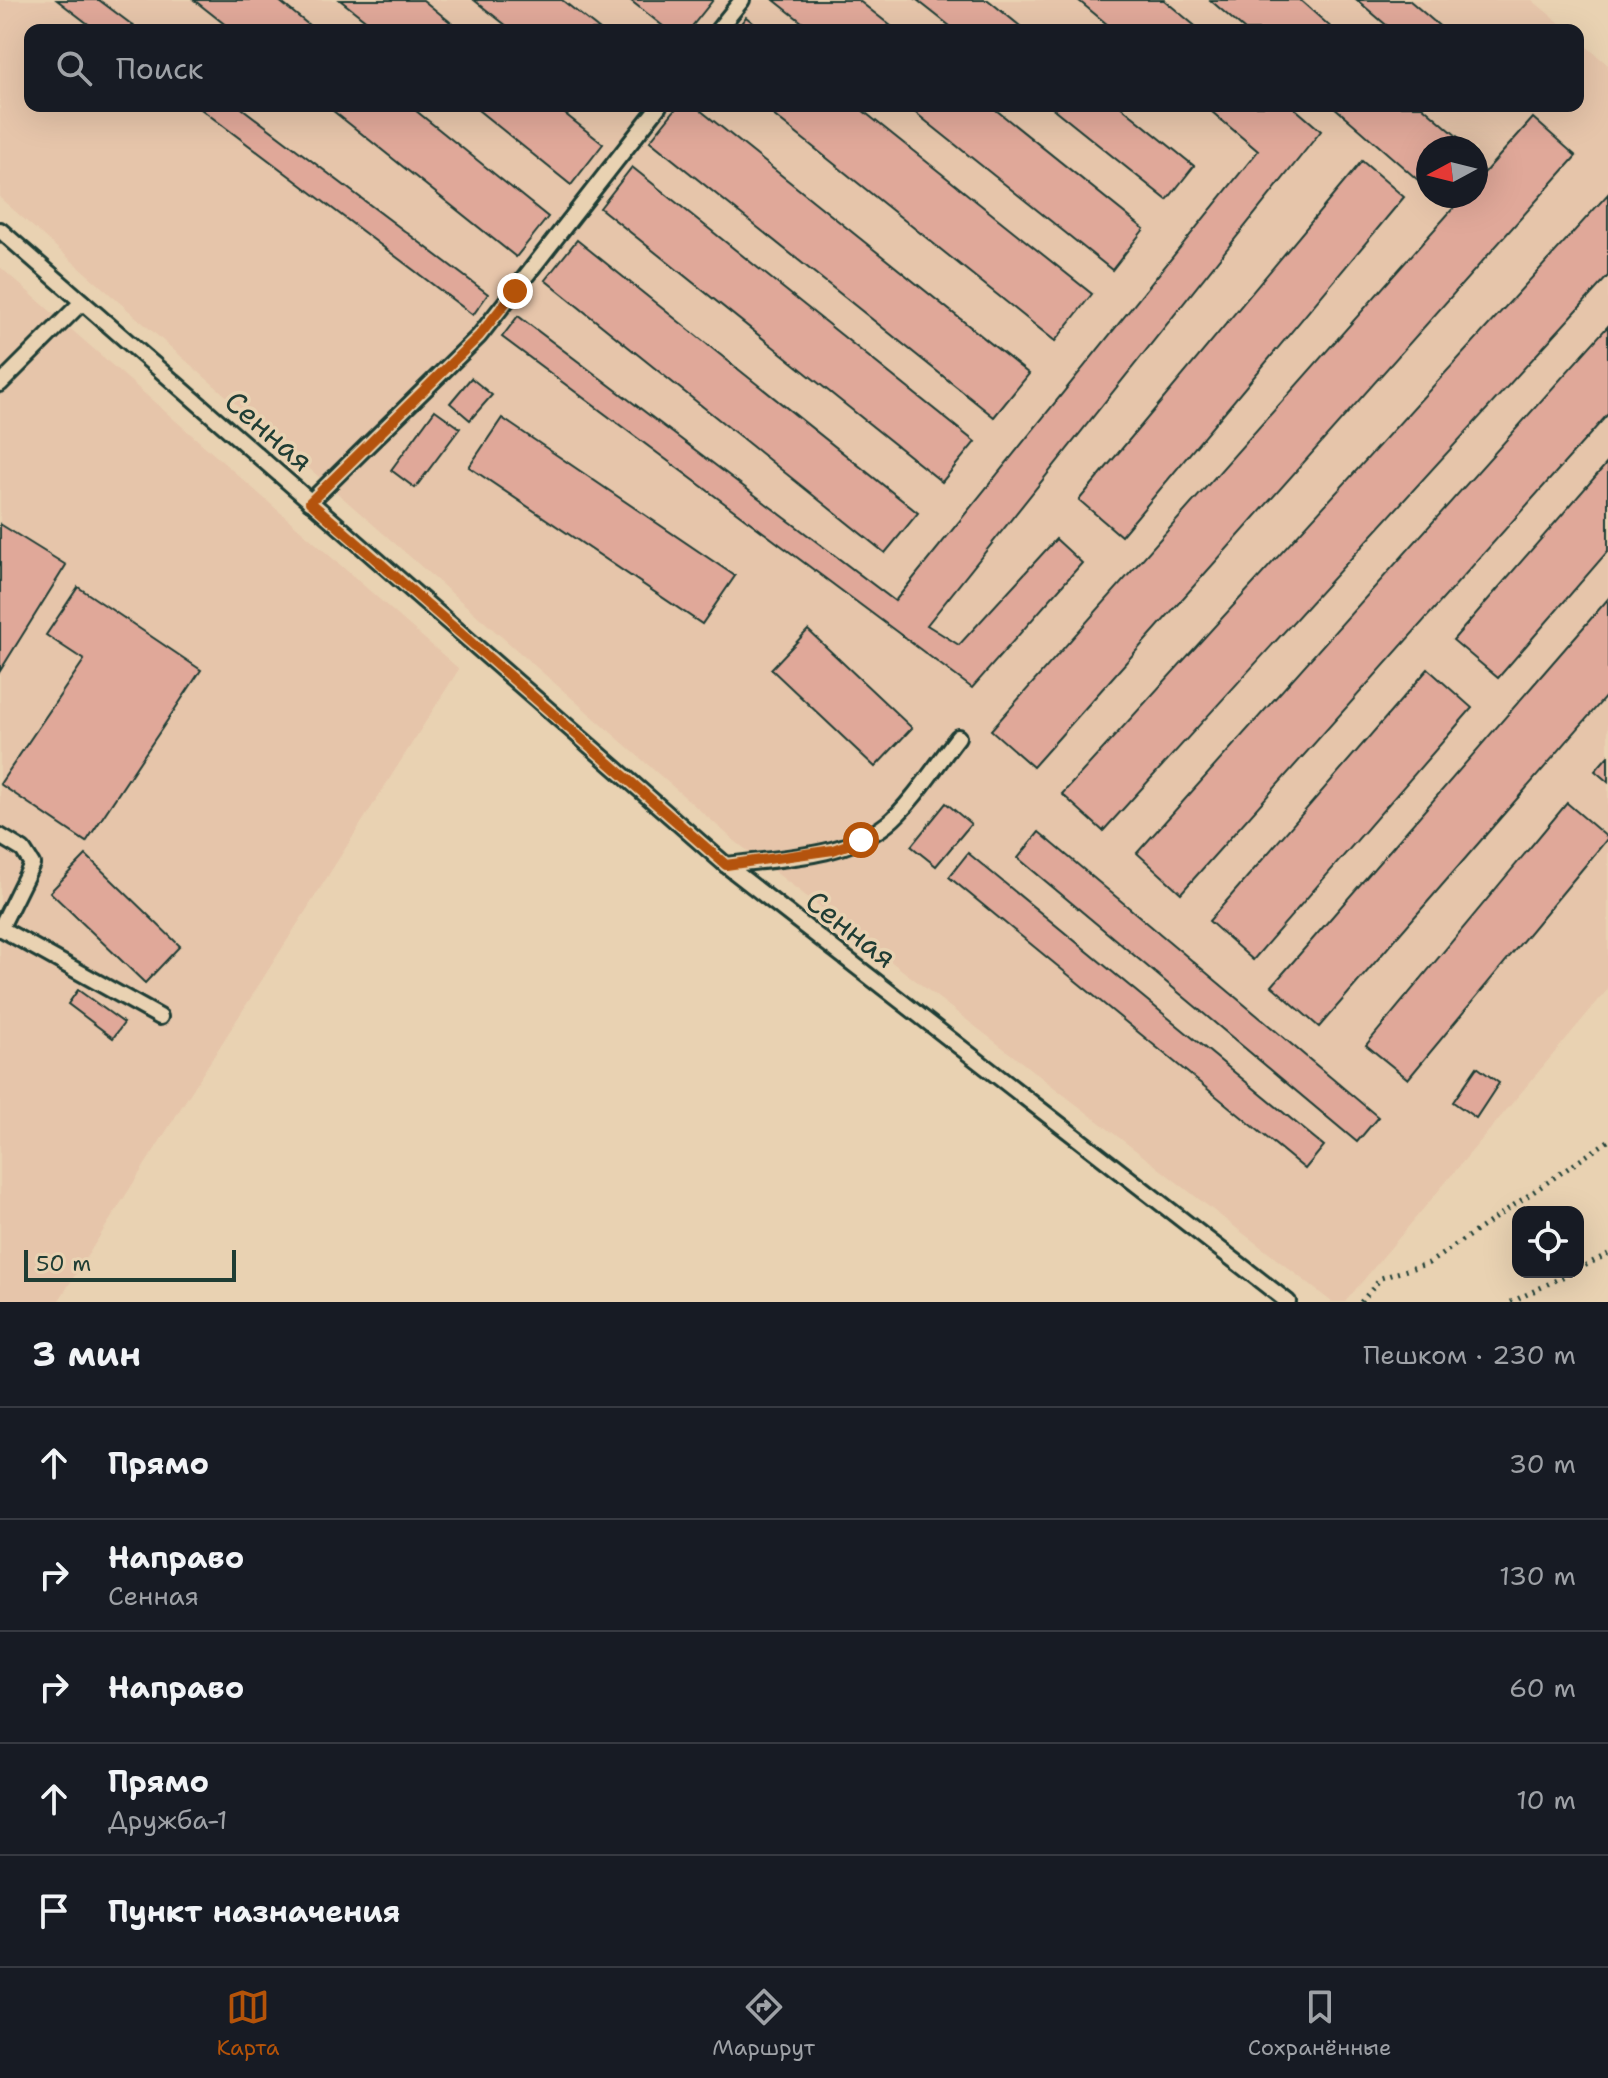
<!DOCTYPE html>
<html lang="ru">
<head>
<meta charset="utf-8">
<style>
	body { margin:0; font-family:"Shantell Sans",sans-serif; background:#242831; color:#f1f3f6 }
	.controls { position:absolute; right:24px; bottom:24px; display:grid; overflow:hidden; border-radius:16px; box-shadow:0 8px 32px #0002 }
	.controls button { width:72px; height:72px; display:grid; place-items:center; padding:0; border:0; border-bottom:2px solid #363941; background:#171b24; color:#f1f3f6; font:40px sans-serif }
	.compass { position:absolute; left:1416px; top:136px; width:72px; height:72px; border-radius:50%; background:#171b24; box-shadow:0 8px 32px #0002; rotate:263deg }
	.scale { position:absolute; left:24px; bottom:20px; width:212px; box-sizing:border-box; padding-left:8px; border:4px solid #1f3d34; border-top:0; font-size:22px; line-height:28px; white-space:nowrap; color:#1f3d34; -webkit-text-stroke:6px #e9d2b2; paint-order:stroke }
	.stop { position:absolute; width:24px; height:24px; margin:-18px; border:6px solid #b45309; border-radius:50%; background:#fff }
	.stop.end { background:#b45309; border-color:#fff; box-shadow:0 2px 8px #0008 }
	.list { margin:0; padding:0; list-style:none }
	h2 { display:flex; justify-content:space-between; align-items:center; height:104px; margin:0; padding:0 32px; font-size:34px }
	h2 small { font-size:26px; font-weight:400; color:#9ea1a6 }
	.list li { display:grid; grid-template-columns:52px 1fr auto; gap:24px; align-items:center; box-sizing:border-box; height:112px; padding:0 32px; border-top:2px solid #363941 }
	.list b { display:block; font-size:30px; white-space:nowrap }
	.list p { margin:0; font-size:26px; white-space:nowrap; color:#9ea1a6 }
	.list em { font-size:26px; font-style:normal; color:#9ea1a6 }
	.icon { flex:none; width:44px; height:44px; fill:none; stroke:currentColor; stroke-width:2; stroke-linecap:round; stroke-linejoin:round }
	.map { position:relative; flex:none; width:1608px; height:1302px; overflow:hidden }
	.search { position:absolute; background:#171b24; box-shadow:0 8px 32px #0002; left:24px; right:24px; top:24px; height:88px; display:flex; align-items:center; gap:20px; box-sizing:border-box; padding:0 28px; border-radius:16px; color:#9ea1a6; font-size:30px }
	.sheet { height:664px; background:#171b24 }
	nav { display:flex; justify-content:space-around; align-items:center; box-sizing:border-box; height:112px; border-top:2px solid #363941; background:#171b24; font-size:22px; color:#9ea1a6 }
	nav a { display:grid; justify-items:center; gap:4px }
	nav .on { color:#b45309 }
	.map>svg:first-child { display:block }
	.built { fill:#e6c5aa; fill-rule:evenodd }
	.building { fill:#e0a899; stroke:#1f3d34; stroke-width:2 }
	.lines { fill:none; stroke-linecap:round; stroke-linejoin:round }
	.service-casing { stroke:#1f3d34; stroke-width:20 }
	.path { stroke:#1f3d34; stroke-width:5; stroke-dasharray:2 6; stroke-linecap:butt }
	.service { stroke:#e9d2b2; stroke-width:14 }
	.route { stroke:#b45309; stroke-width:10 }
	.labels { text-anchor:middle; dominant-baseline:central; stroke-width:7; stroke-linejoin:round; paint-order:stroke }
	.street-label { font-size:30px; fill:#1f3d34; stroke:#e9d2b2 }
</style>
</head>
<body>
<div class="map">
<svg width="1608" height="1302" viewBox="0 0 1608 1302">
	<rect width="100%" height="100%" fill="#e9d2b2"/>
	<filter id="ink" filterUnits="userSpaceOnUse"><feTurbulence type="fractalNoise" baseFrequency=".0125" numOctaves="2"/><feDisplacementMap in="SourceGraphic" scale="16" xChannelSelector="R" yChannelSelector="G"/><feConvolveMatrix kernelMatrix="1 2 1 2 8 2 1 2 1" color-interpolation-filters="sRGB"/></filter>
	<g filter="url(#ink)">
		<g class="built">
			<path d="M0 0H1532L1568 30H30V106H1578V39L1608 65V989L1345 1302H1332L735 841 0 198ZM1428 148H1476V196H1428Z"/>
			<path d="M0 267 459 669 58 1302H0Z"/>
		</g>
		<g class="building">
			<path d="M57 0H99L139 30H96Z"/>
			<path d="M194 0H278L315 30H232Z"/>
			<path d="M340 0H423L460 30H378Z"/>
			<path d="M474 0H562L600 30H512Z"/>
			<path d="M630 0H713L689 30H668Z"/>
			<path d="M774 0H858L896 30H812Z"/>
			<path d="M917 0H988L1025 30H955Z"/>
			<path d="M1078 0H1164L1200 30H1114Z"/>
			<path d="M1210 0H1300L1334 30H1245Z"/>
			<path d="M1357 0H1409L1444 30H1392Z"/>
			<path d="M746 17 762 30H736Z"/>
			<path d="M197 106H239L488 294 473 315Z"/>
			<path d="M327 106H410L548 217 516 257Z"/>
			<path d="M473 106H555L603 144 571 185Z"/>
			<path d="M678 106H695L1029 374 994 417 650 141Z"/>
			<path d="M762 106H857L1092 294 1055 341Z"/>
			<path d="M907 106H991L1144 229 1112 270Z"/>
			<path d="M1050 106H1120L1194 166 1167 200Z"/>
			<path d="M1205 106H1292L1321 131 927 625 959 645 1056 539 1082 563 972 688 502 337 518 316 895 601 1258 151Z"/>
			<path d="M1333 106H1422L1458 137 1449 148H1428V172L1419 181Z"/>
			<path d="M1533 118 1576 156 1033 767 991 730 1464 196H1476V182Z"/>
			<path d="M1362 161 1404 197 1121 536 1079 500Z"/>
			<path d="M632 167 975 442 942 482 600 208Z"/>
			<path d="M1608 194V276L1103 831 1062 794Z"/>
			<path d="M577 240 918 513 885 553 545 280Z"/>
			<path d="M1608 326V414L1181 893 1137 853Z"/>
			<path d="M471 378 492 395 470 420 450 403Z"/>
			<path d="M435 410 460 428 415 488 391 470Z"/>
			<path d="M502 418 735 576 702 624 469 467Z"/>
			<path d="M1608 462V551L1498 678 1453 640Z"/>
			<path d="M0 524 66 565 0 671Z"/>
			<path d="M78 587 201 670 86 842 0 784 84 660 46 635Z"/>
			<path d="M1608 599V694L1319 1027 1272 986Z"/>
			<path d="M808 630 912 728 875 767 771 669Z"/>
			<path d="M1428 669 1472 708 1253 960 1209 921Z"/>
			<path d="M1608 756V782L1595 771Z"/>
			<path d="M946 803 971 824 936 866 911 846Z"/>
			<path d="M1567 803 1608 838 1408 1079 1366 1045Z"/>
			<path d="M1039 832 1378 1117 1357 1142 1018 858Z"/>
			<path d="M968 853 1324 1146 1305 1169 949 877Z"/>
			<path d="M86 855 180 946 145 983 50 892Z"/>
			<path d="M78 990 124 1023 113 1038 68 1004Z"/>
			<path d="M1477 1067 1499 1083 1476 1118 1453 1102Z"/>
		</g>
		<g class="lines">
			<defs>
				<g id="service">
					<path d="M718 30 742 0"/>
					<path d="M0 230 726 865 1288 1302"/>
					<path d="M0 384 82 302"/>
					<path d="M310 502 479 336 659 106"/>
					<path d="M0 836 23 850 32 864 0 929"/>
					<path d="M726 865C779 858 844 858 887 824 910 806 939 761 958 737"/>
					<path d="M0 928 160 1017"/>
				</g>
			</defs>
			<use href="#service" class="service-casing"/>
			<g class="path">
				<path d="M1578 1269 1608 1254"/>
				<path d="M1361 1302 1381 1278 1429 1263 1608 1141"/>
				<path d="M1511 1302 1573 1272"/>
			</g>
			<use href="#service" class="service"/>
		</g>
	</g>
	<g class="lines" filter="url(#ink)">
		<path class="route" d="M515 291 479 336 310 502 726 865 833 850 861 840"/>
	</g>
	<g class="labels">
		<g class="street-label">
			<text transform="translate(269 431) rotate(41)">Сенная</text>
			<text transform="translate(851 929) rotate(38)">Сенная</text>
		</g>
	</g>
</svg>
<div class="controls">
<button><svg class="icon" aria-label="locate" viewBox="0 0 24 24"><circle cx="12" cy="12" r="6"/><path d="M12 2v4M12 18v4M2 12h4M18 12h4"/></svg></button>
</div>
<svg class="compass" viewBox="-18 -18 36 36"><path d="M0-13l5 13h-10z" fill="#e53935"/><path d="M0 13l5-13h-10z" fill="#9ea1a6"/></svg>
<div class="scale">50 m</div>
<div class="stop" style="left:861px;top:840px"></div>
<div class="stop end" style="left:515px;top:291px"></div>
<div class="search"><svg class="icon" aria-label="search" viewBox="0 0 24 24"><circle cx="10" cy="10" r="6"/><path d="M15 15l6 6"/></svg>Поиск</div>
</div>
<section class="sheet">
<h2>3 мин<small>Пешком · 230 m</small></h2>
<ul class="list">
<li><svg class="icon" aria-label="ahead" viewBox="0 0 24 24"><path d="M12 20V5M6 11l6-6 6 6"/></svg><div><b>Прямо</b></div><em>30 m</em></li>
<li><svg class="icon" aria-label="right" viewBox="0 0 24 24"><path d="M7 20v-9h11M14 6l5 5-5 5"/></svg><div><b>Направо</b><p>Сенная</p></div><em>130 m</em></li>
<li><svg class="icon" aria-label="right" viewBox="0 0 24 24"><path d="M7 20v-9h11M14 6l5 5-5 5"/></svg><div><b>Направо</b></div><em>60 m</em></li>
<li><svg class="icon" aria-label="ahead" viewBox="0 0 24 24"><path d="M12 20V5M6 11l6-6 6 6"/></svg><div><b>Прямо</b><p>Дружба-1</p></div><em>10 m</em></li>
<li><svg class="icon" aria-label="arrive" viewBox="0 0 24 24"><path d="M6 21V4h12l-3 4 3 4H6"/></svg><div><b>Пункт назначения</b></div></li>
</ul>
</section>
<nav>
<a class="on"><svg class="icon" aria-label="map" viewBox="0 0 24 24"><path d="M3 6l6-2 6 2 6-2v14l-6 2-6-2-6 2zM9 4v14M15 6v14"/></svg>Карта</a>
<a><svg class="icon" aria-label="directions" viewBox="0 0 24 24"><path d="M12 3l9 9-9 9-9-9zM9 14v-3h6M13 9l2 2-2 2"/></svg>Маршрут</a>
<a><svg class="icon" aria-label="saved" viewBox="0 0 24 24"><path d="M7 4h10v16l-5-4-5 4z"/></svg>Сохранённые</a>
</nav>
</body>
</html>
